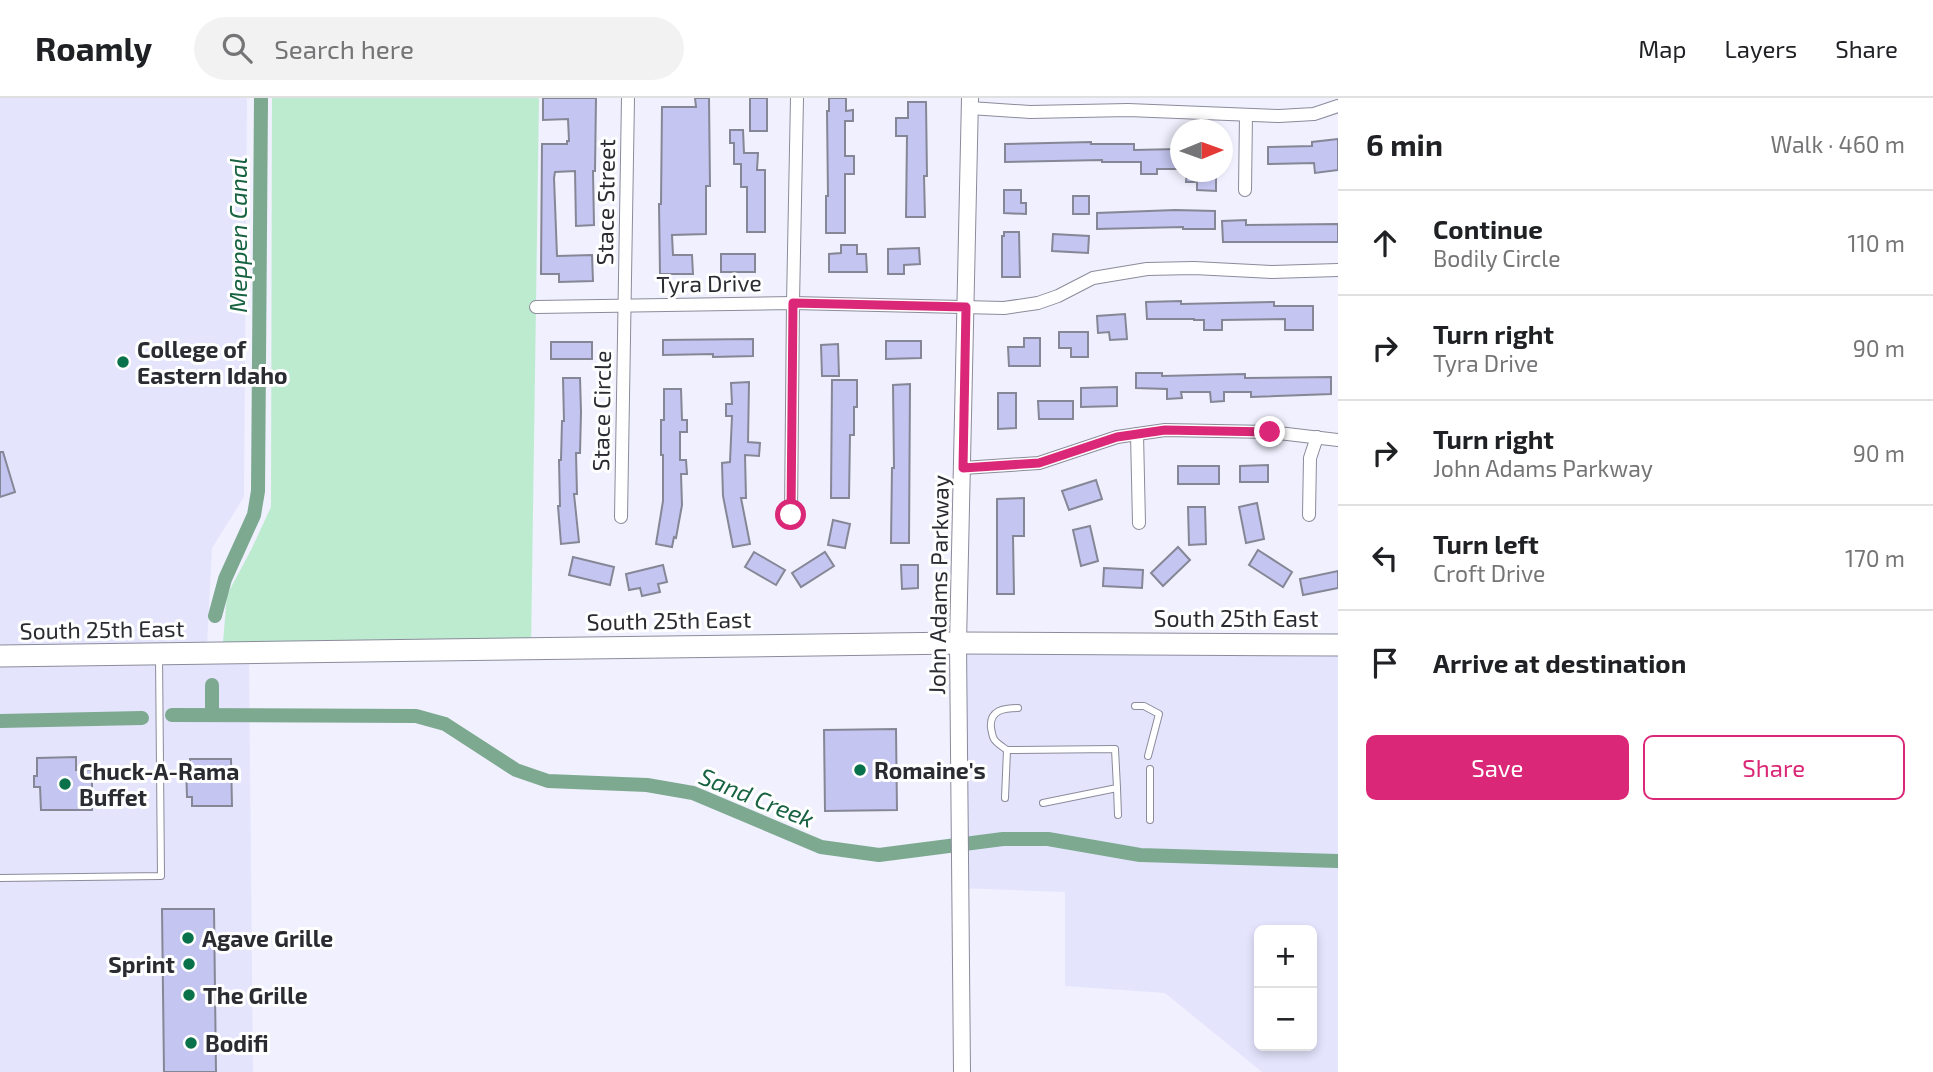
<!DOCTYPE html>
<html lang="en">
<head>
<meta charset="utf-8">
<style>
	body { margin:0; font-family:"Exo 2",sans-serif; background:#f2f2f2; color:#202124 }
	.controls { position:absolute; right:21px; bottom:21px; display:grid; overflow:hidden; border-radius:10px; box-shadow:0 4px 10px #0003 }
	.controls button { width:63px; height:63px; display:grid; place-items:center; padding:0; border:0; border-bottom:2px solid #e0e0e0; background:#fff; color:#202124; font:35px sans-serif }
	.compass { position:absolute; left:1170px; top:21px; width:63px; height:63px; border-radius:50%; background:#fff; box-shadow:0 4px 10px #0003; rotate:89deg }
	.stop { position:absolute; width:21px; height:21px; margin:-16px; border:5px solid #db2777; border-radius:50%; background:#fff }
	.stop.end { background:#db2777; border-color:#fff; box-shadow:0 2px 7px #0008 }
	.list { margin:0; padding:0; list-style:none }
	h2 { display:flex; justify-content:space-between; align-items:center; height:91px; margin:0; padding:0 28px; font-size:30px }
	h2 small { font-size:23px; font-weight:400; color:#757577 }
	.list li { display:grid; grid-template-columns:46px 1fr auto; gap:21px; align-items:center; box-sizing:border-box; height:105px; padding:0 28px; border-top:2px solid #e0e0e0 }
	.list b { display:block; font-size:26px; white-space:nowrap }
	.list p { margin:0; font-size:23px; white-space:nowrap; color:#757577 }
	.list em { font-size:23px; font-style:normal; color:#757577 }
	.actions { display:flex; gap:14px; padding:21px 28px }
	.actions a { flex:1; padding:16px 0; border:2px solid #db2777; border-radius:10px; text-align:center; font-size:24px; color:#db2777 }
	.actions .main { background:#db2777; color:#fff }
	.icon { flex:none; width:38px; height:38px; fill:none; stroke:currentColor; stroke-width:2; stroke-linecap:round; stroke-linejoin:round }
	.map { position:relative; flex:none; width:1338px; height:974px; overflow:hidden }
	header { display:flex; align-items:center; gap:42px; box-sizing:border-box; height:98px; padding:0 35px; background:#fff; border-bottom:2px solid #e0e0e0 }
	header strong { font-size:33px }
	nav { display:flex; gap:38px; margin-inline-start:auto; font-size:24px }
	.search { width:490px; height:63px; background:#f2f2f2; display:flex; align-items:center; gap:18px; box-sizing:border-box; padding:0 24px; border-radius:38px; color:#757577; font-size:26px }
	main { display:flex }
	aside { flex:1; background:#fff }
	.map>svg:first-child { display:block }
	.built { fill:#e4e5fd; fill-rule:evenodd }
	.green { fill:#bdebd0 }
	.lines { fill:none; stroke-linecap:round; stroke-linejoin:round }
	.canal { stroke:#7da990; stroke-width:14 }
	.building { fill:#c4c5f0; stroke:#868796; stroke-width:2 }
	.service-casing { stroke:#8b8b9b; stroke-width:8 }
	.minor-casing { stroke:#8b8b9b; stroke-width:14 }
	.tertiary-casing { stroke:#8b8b9b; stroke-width:18 }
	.primary-casing { stroke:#8b8b9b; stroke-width:23 }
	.service { stroke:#fff; stroke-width:6 }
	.minor { stroke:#fff; stroke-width:12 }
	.tertiary { stroke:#fff; stroke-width:16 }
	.primary { stroke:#fff; stroke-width:21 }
	.route { stroke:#db2777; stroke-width:9 }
	.poi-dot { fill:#0a724a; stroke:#fff; stroke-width:2.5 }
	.labels { text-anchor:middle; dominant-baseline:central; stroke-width:6; stroke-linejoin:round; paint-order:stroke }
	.street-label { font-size:23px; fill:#2b2c32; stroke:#fff }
	.poi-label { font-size:23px; font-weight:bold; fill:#2b2c32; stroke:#fff; text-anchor:start }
	.water-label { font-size:24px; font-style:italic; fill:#176241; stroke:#fff }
</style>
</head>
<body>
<header>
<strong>Roamly</strong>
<div class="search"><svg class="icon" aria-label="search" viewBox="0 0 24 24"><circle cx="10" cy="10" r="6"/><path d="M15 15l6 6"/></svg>Search here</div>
<nav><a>Map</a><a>Layers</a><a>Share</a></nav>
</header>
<main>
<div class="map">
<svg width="1338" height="974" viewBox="0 0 1338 974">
	<rect width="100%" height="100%" fill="#f0f0fe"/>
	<g class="built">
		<path d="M0 0H247L244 399 212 450 207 548 249 556 253 974H0Z"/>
		<path d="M958 545 1338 547V974H1262L1165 895 1065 888V794L956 790ZM1259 832H1312V948H1259Z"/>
	</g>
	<path class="green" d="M272 0H539L531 551 222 556 227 497 252 450 271 409Z"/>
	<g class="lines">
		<g class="canal">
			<path d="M215 518 225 481 254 417 258 393 261 0"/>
			<path d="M212 587V616"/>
			<path d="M172 617 416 618 445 626 516 672 548 683 647 687 693 695 821 749 879 757 1003 741H1048L1140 757 1338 763"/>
			<path d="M0 623 142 620"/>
		</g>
	</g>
	<g class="building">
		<path d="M543 0H596L595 73H593L594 127 576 128 575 73 555 74 554 80 557 158 592 157 593 183 559 184V176H541L542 46H567V43H569L568 21 543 22Z"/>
		<path d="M695 0H709L710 88H706V136L672 137 673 157H692L693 176H660L659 106H661L662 9H696Z"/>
		<rect x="750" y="0" width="17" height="33"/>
		<path d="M829 0H846V13L853 12V23H845V58H854V76H845V135H826V98H828L827 13H829Z"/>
		<path d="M908 4H926L927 78H924L925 119H906L907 38H896V20H908Z"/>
		<path d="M730 32H743L744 55H758L757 72H765V134H747V89H741V66H734V45H730Z"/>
		<path d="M1338 41V72L1315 75 1314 65 1268 66V49L1312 48V44Z"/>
		<path d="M1091 44V46H1134V52L1178 51V71H1157V76H1141V64H1102V62L1005 64V46Z"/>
		<path d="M1187 74H1216V93L1197 92V84H1186Z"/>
		<path d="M1004 92H1021V105H1026V116L1004 115Z"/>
		<rect x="1073" y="98" width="16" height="18"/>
		<path d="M1175 112 1215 113V131H1183V129L1097 131V115Z"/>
		<path d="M1246 122V127L1338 126V144H1223L1222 123Z"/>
		<path d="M1004 134H1019L1020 179H1002V138H1004Z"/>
		<path d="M1053 136 1089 138 1088 155 1052 153Z"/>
		<path d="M841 147H857V156H866L867 174H829V156L841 155Z"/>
		<path d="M919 150 920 166 904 167V176H888V151Z"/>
		<rect x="721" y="156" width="34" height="18"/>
		<path d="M1181 203V206L1274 204V208H1313V232H1285V221L1222 222V232H1204V222H1194V221H1147L1146 204Z"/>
		<path d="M1125 216 1127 241 1110 242 1109 234 1098 235 1097 218Z"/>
		<path d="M1059 234H1088V259H1071V250H1059Z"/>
		<path d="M1024 240H1040V268H1009L1008 249H1024Z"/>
		<path d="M753 241V258L713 259V256L663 257V242Z"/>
		<path d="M886 243H921V260L886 261Z"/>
		<rect x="551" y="244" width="41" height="17"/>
		<path d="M838 246 839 278H822L821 247Z"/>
		<path d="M1136 275H1162V278L1245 276V280L1331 279V296L1251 299V294H1224V303L1211 304 1210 294H1181L1182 300 1167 301V291L1136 290Z"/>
		<path d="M563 280H580L581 314 580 355H576L577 396H574L579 444 561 446 558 408H560L559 362H561L562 323H564Z"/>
		<path d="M832 282H857V309H854V337H850L849 400H831Z"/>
		<path d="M749 284 748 344 760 345 759 358 745 357 746 400H741L750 446 733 449 723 398 722 365 730 364 732 318H726V306H732L731 285Z"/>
		<path d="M910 286 909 445H891L892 370H894L893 287Z"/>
		<path d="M1117 289V308L1081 309V290Z"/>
		<path d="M664 291H681L682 322H687V334H680V362H686L687 376H681L682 407 676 440 674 439 672 449 656 446 663 403V357H661V322H664Z"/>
		<path d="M998 295H1016V330L998 331Z"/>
		<path d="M1038 303H1073V321H1039Z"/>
		<path d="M0 354H3L15 394 0 399Z"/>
		<path d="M1268 367V384H1240V368Z"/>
		<rect x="1178" y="368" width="41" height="18"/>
		<path d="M1096 382 1102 401 1069 412 1062 393Z"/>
		<path d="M1024 400V438H1013L1014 496H997V401Z"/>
		<path d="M1257 405 1264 441 1246 445 1239 409Z"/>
		<path d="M1188 409H1205L1206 446 1189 447Z"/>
		<path d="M833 422 850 426 845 450 828 447Z"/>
		<path d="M1090 428 1098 463 1081 468 1073 432Z"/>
		<path d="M1178 449 1190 462 1163 488 1151 475Z"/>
		<path d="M1258 452 1292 474 1283 489 1249 467Z"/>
		<path d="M754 454 785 472 776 487 745 469Z"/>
		<path d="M825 454 834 468 801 489 792 475Z"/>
		<path d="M573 459 614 469 610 487 569 477Z"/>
		<path d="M663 467 667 484 658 486 660 494 642 498 640 490 629 492 626 476Z"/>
		<path d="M901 467H918V490L902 491Z"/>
		<path d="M1104 470 1143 472 1142 490 1103 488Z"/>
		<path d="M1338 473V490L1303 497 1300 481Z"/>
		<path d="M896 631 897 712 825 713 824 632Z"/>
		<path d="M76 659V672H92V712H41L40 689H34V678H37V660Z"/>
		<path d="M190 661H231L232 708H192V699H187L186 667H190Z"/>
		<path d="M162 811H214L216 974H164Z"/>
	</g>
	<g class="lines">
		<defs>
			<g id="service">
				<path d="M1135 608H1144L1159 616 1148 658"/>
				<path d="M1018 610C1004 610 989 612 991 630 992 634 992 638 994 641 996 645 1003 649 1007 652L1115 651 1117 690 1043 705"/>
				<path d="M1150 671V722"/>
				<path d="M1117 690 1118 717"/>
				<path d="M1005 700 1007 652"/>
				<path d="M0 780 161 778 159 558"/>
			</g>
			<g id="minor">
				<path d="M970 10 1030 14 1128 12 1279 18 1314 16 1338 8"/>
				<path d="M1245 92 1246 17"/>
				<path d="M536 209 793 205 1004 210 1038 205 1058 198 1093 180 1147 171 1194 170 1272 174 1338 172"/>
				<path d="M1137 336 1139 425"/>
				<path d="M963 370 1039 365 1117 339 1165 332 1270 334 1338 342"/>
				<path d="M791 417 793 205 797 0"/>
				<path d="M1309 417 1310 360 1317 339"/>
				<path d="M621 419 628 0"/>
			</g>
			<path id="tertiary" d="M962 974 958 545 970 0"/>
			<path id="primary" d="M0 558 958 545 1338 547"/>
		</defs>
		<use href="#service" class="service-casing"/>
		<use href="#minor" class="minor-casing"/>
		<use href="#tertiary" class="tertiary-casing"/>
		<use href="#primary" class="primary-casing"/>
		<use href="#service" class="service"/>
		<use href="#minor" class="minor"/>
		<use href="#tertiary" class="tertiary"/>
		<use href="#primary" class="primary"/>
	</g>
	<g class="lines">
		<path class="route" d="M791 417 793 205 966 209 963 370 1039 365 1117 339 1165 332 1270 334"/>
	</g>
	<g class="poi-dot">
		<circle cx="123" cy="264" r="7"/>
		<circle cx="860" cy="672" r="7"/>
		<circle cx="65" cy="686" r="7"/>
		<circle cx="188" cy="840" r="7"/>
		<circle cx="189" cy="866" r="7"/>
		<circle cx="189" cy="897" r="7"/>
		<circle cx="191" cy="945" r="7"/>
	</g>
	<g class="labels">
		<g class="street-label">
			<text transform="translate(605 104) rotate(-89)">Stace Street</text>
			<text transform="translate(709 185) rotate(-1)">Tyra Drive</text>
			<text transform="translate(601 313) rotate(-89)">Stace Circle</text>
			<text transform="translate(938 487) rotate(-89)">John Adams Parkway</text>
			<text x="1236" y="520">South 25th East</text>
			<text transform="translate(669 522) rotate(-1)">South 25th East</text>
			<text transform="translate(102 531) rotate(-1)">South 25th East</text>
		</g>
		<g class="poi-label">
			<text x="137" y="251">College of<tspan x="137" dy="26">Eastern Idaho</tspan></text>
			<text x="874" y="672">Romaine's</text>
			<text x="79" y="673">Chuck-A-Rama<tspan x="79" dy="26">Buffet</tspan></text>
			<text x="202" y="840">Agave Grille</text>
			<text x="175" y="866" text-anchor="end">Sprint</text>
			<text x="203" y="897">The Grille</text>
			<text x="205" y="945">Bodifi</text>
		</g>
		<g class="water-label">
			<text transform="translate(237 137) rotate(-90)">Meppen Canal</text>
			<text transform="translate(757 699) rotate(22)">Sand Creek</text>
		</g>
	</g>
</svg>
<div class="controls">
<button>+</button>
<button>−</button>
</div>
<svg class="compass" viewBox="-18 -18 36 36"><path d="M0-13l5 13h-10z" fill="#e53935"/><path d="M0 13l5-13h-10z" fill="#757577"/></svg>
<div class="stop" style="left:791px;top:417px"></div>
<div class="stop end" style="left:1270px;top:334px"></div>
</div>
<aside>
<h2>6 min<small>Walk · 460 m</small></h2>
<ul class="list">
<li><svg class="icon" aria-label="ahead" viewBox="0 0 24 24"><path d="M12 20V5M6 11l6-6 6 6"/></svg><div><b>Continue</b><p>Bodily Circle</p></div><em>110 m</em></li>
<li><svg class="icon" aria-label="right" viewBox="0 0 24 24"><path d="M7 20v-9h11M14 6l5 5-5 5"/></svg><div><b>Turn right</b><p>Tyra Drive</p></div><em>90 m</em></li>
<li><svg class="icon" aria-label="right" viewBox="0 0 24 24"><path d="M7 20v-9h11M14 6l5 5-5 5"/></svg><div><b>Turn right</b><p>John Adams Parkway</p></div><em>90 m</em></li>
<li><svg class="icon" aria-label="left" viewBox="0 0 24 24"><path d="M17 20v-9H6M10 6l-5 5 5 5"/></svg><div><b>Turn left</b><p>Croft Drive</p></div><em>170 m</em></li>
<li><svg class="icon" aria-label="arrive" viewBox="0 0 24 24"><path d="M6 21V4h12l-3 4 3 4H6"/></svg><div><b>Arrive at destination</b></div></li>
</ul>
<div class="actions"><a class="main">Save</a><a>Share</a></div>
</aside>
</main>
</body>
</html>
